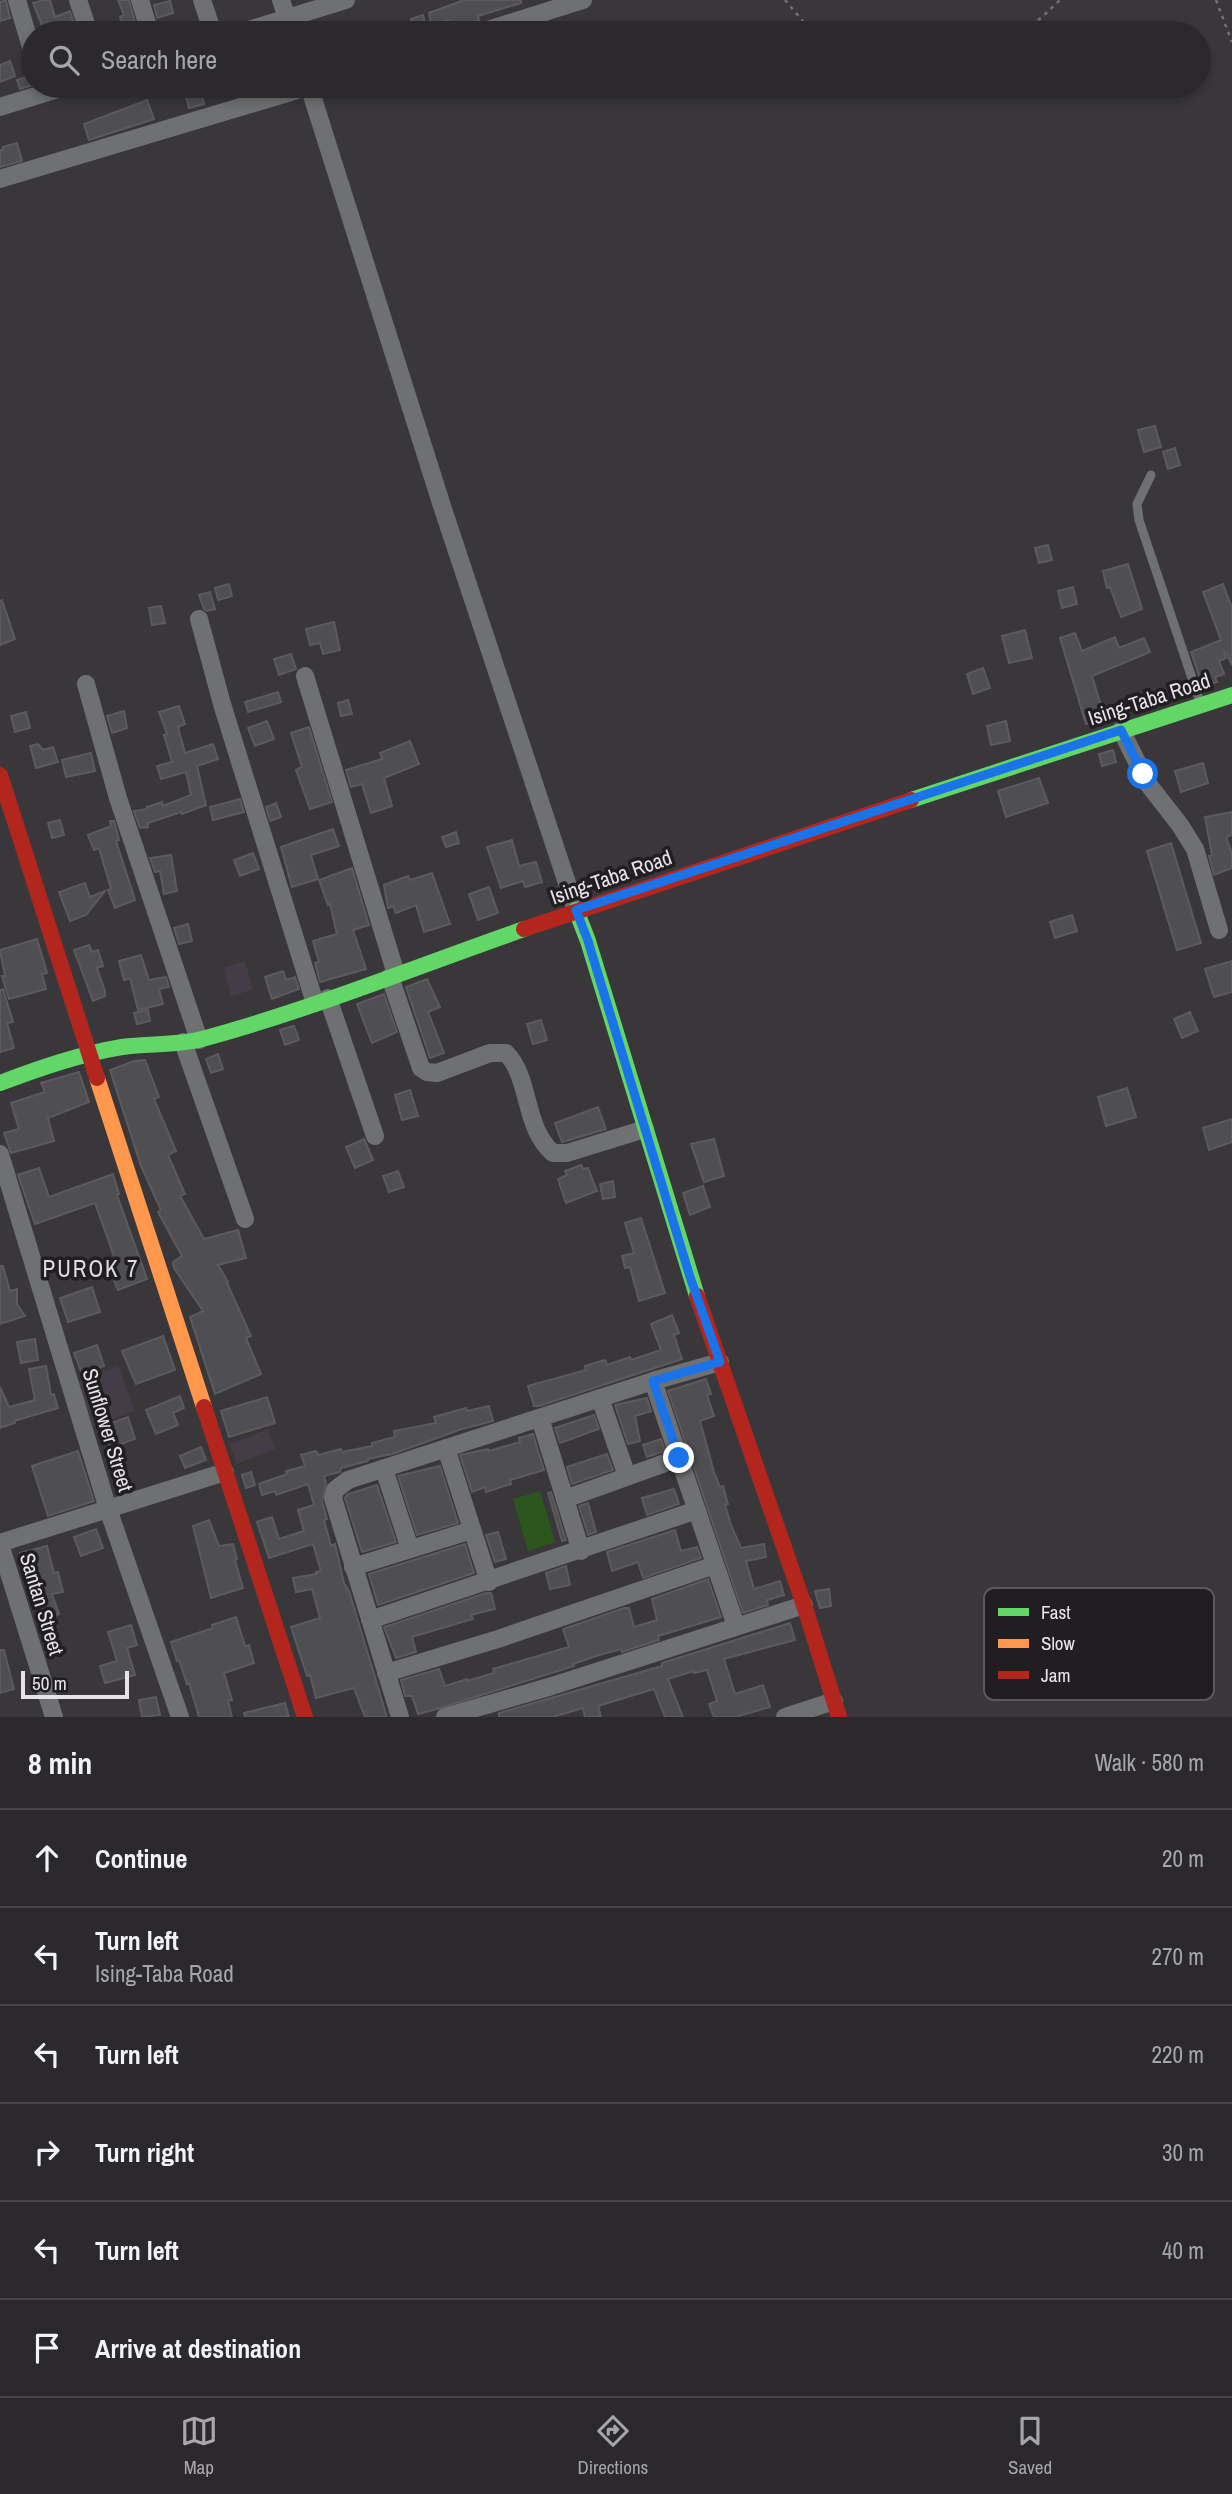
<!DOCTYPE html>
<html lang="en">
<head>
<meta charset="utf-8">
<style>
	body { margin:0; font-family:"Archivo Narrow",sans-serif; background:#333134; color:#f1f3f6 }
	.scale { position:absolute; left:21px; bottom:18px; width:108px; box-sizing:border-box; padding-left:7px; border:4px solid #e7e4e8; border-top:0; font-size:19px; line-height:24px; white-space:nowrap; color:#e7e4e8; -webkit-text-stroke:5px #201e20; paint-order:stroke }
	.stop { position:absolute; width:21px; height:21px; margin:-16px; border:5px solid #1a73e8; border-radius:50%; background:#fff }
	.stop.end { background:#1a73e8; border-color:#fff; box-shadow:0 2px 7px #0008 }
	.list { margin:0; padding:0; list-style:none }
	h2 { display:flex; justify-content:space-between; align-items:center; height:91px; margin:0; padding:0 28px; font-size:30px }
	h2 small { font-size:23px; font-weight:400; color:#a6a6a9 }
	.list li { display:grid; grid-template-columns:46px 1fr auto; gap:21px; align-items:center; box-sizing:border-box; height:98px; padding:0 28px; border-top:2px solid #474548 }
	.list b { display:block; font-size:26px; white-space:nowrap }
	.list p { margin:0; font-size:23px; white-space:nowrap; color:#a6a6a9 }
	.list em { font-size:23px; font-style:normal; color:#a6a6a9 }
	.icon { flex:none; width:38px; height:38px; fill:none; stroke:currentColor; stroke-width:2; stroke-linecap:round; stroke-linejoin:round }
	.map { position:relative; flex:none; width:1232px; height:1717px; overflow:hidden }
	.search { position:absolute; background:#2b292c; box-shadow:0 4px 10px #0003; left:21px; right:21px; top:21px; height:77px; display:flex; align-items:center; gap:18px; box-sizing:border-box; padding:0 24px; border-radius:38px; color:#a6a6a9; font-size:26px }
	.sheet { height:679px; background:#2b292c }
	nav { display:flex; justify-content:space-around; align-items:center; box-sizing:border-box; height:98px; border-top:2px solid #474548; background:#2b292c; font-size:19px; color:#a6a6a9 }
	nav a { display:grid; justify-items:center; gap:4px }
	nav .on { color:#aaa7ab }
	.map>svg:first-child { display:block }
	.built { fill:#443d47 }
	.green { fill:#2b571e }
	.building { fill:#4f4e50; stroke:#5c5a5d; stroke-width:2 }
	.lines { fill:none; stroke-linecap:round; stroke-linejoin:round }
	.path { stroke:#727272; stroke-width:2.5; stroke-dasharray:3.5 5; stroke-linecap:butt }
	.lane { stroke:#6f7071; stroke-width:9 }
	.street { stroke:#6f7071; stroke-width:18 }
	.fast { stroke:#63d668; stroke-width:16 }
	.slow { stroke:#ff974d; stroke-width:16 }
	.jam { stroke:#b3261e; stroke-width:16 }
	.route { stroke:#1a73e8; stroke-width:9 }
	.labels { text-anchor:middle; dominant-baseline:central; stroke-width:7; stroke-linejoin:round; paint-order:stroke }
	.street-label { font-size:21px; fill:#e7e4e8; stroke:#201e20 }
	.neighbourhood-label { font-size:23px; letter-spacing:2px; fill:#e0dbe2; stroke:#201e20 }
	.key { fill:#201e20; stroke:#5c595c; stroke-width:2 }
	.key-label { font-size:19px; fill:#e7e4e8 }
</style>
</head>
<body>
<div class="map">
<svg width="1232" height="1717" viewBox="0 0 1232 1717">
	<rect width="100%" height="100%" fill="#39373a"/>
	<g class="built">
		<path d="M245 961 253 990 231 996 223 968Z"/>
		<path d="M118 1366 135 1411 93 1426 76 1382Z"/>
		<path d="M268 1429 275 1449 237 1464 230 1444Z"/>
	</g>
	<path class="green" d="M540 1491 555 1542 528 1551 513 1499Z"/>
	<g class="building">
		<path d="M6 0 10 18 0 21V2Z"/>
		<path d="M44 0H50L55 17 70 11 75 26 45 33 33 3Z"/>
		<path d="M118 0H129L138 33H125L120 17 124 15Z"/>
		<path d="M464 0H521V3L478 16 479 20 468 24 467 22 450 27 448 20 431 24 429 13Z"/>
		<path d="M170 1 173 13 157 18 154 5Z"/>
		<path d="M423 15 426 26 414 30 411 19Z"/>
		<path d="M10 61 15 76 0 82V65Z"/>
		<path d="M33 75V85L20 89 17 80Z"/>
		<path d="M200 88 204 104 189 108 185 92Z"/>
		<path d="M147 100 154 119 89 140 84 124Z"/>
		<path d="M17 143 22 161 0 167V150H3V147Z"/>
		<path d="M1155 426 1161 447 1144 452 1138 430Z"/>
		<path d="M1175 448 1180 465 1168 469 1163 452Z"/>
		<path d="M1048 545 1052 560 1039 563 1035 548Z"/>
		<path d="M1128 564 1142 609 1121 617 1110 587 1107 588 1103 571Z"/>
		<path d="M229 584 232 596 218 600 215 588Z"/>
		<path d="M1223 584 1232 608V665L1226 652 1224 653 1226 658 1219 661 1224 674 1215 677 1217 682 1203 687 1191 652 1221 640 1203 592Z"/>
		<path d="M1073 587 1077 604 1062 608 1058 591Z"/>
		<path d="M210 592 215 609 207 611 204 609 199 595Z"/>
		<path d="M2 600 15 639 0 645V601Z"/>
		<path d="M161 606 165 623 152 625 149 608Z"/>
		<path d="M334 622 340 650 323 654 320 643 310 645 306 629Z"/>
		<path d="M1025 630 1032 658 1009 663 1002 636Z"/>
		<path d="M1075 633 1082 651 1115 637 1119 648 1144 638 1150 652 1092 676 1105 718 1086 724 1060 638Z"/>
		<path d="M291 654 296 669 279 675 274 659Z"/>
		<path d="M983 668 990 688 973 694 967 674Z"/>
		<path d="M278 692 281 702 248 712 245 702Z"/>
		<path d="M348 700 352 714 341 716 338 703Z"/>
		<path d="M179 706 185 724 178 727 185 753 213 744 218 759 197 766 206 805 182 814 181 812 148 823V827L140 828 134 811 147 809V807L162 802 163 806 191 795 186 772 161 779 157 766 172 762 164 735 167 734 159 712Z"/>
		<path d="M124 711 127 728 112 733 107 716Z"/>
		<path d="M26 712 30 728 15 732 11 716Z"/>
		<path d="M267 721 274 739 255 746 248 728Z"/>
		<path d="M1006 721 1010 741 991 745 987 726Z"/>
		<path d="M309 727 332 802 310 809 296 770 302 767 291 733Z"/>
		<path d="M410 741 419 764 384 778 392 806 371 813 362 784 351 787 346 770 382 759 380 753Z"/>
		<path d="M38 744 43 750 53 747 58 762 36 768 30 746Z"/>
		<path d="M1113 750 1116 762 1102 766 1099 754Z"/>
		<path d="M91 753 95 771 66 777 62 760Z"/>
		<path d="M1203 763 1208 783 1181 792 1175 771Z"/>
		<path d="M1039 778 1048 803 1006 817 998 791Z"/>
		<path d="M240 799 244 812 213 820 210 807Z"/>
		<path d="M276 803 281 817 270 821 266 807Z"/>
		<path d="M1232 812V835L1226 837 1232 853V868L1214 875 1209 856 1212 855 1205 817Z"/>
		<path d="M60 820 64 835 52 838 48 823Z"/>
		<path d="M110 821H114L117 832 119 840 116 841 135 900 115 908 108 890 111 889 99 848 94 850 88 835 111 826Z"/>
		<path d="M333 829 339 846 311 855 318 879 292 887 281 847Z"/>
		<path d="M456 832 459 843 446 847 442 837Z"/>
		<path d="M512 840 519 866 536 862 542 882 525 887 523 881 501 888 487 847Z"/>
		<path d="M1171 843 1201 943 1177 950 1147 851Z"/>
		<path d="M253 853 259 869 240 876 234 860Z"/>
		<path d="M171 855 177 891 164 894 160 871 155 872 150 858Z"/>
		<path d="M352 868 369 925 353 930 366 969 320 982 315 963 319 962 313 941 337 934 330 904 328 905 319 880Z"/>
		<path d="M432 873 450 924 424 932 416 905 396 913 393 906 388 908 384 885 408 876 410 880Z"/>
		<path d="M85 883 90 897 105 891 86 915 70 921 59 892Z"/>
		<path d="M489 887 498 913 478 920 469 894Z"/>
		<path d="M1072 915 1077 931 1055 938 1050 922Z"/>
		<path d="M188 924 192 941 179 944 174 928Z"/>
		<path d="M37 939 47 973 42 974 46 989 9 999 2 976H5L0 950Z"/>
		<path d="M89 945 92 952 98 950 103 966 97 968 105 991V996L93 1001 74 950Z"/>
		<path d="M141 955 149 980 166 977 169 987 159 989 163 1004 138 1010 130 978 124 980 119 961Z"/>
		<path d="M1232 961V992L1214 997 1205 969Z"/>
		<path d="M283 971 286 980 295 977 299 989 272 999 265 977Z"/>
		<path d="M427 979 440 1007 428 1012 444 1053 430 1058 406 987Z"/>
		<path d="M3 989 13 1022 7 1023 14 1048 0 1052V990Z"/>
		<path d="M384 994 397 1032 372 1043 357 1004Z"/>
		<path d="M148 1010 150 1021 137 1024 134 1013Z"/>
		<path d="M1190 1012 1198 1031 1182 1038 1174 1019Z"/>
		<path d="M541 1020 547 1040 533 1044 527 1024Z"/>
		<path d="M294 1026 299 1040 285 1045 280 1030Z"/>
		<path d="M218 1054 223 1069 211 1073 206 1059Z"/>
		<path d="M145 1060 159 1097 154 1099 176 1151 168 1155 185 1194 180 1196 204 1239 238 1230 246 1258 218 1265 228 1282 227 1283 251 1336 246 1338 261 1374 215 1394 190 1317 203 1311 174 1268 173 1262 182 1256 158 1212 161 1210 141 1166 110 1070 134 1061Z"/>
		<path d="M79 1072 89 1102 48 1118 54 1141 11 1153 4 1133 19 1129 11 1103 45 1092 41 1083Z"/>
		<path d="M1127 1088 1136 1117 1106 1126 1098 1097Z"/>
		<path d="M410 1090 418 1116 402 1120 395 1095Z"/>
		<path d="M598 1107 606 1129 562 1142 555 1123Z"/>
		<path d="M1232 1119V1142L1209 1150 1203 1128Z"/>
		<path d="M364 1139 373 1160 355 1168 346 1147Z"/>
		<path d="M714 1139 724 1176 704 1182 691 1144Z"/>
		<path d="M581 1165 583 1169 588 1168 597 1191 566 1203 558 1179 567 1175 565 1171Z"/>
		<path d="M39 1168 49 1197 113 1174 119 1194 117 1195 147 1279 118 1290 109 1268 117 1265 95 1203 35 1224 18 1175Z"/>
		<path d="M398 1171 404 1187 389 1192 383 1176Z"/>
		<path d="M613 1181 615 1197 603 1199 600 1184Z"/>
		<path d="M703 1186 710 1207 690 1215 683 1193Z"/>
		<path d="M641 1218 665 1293 639 1301 630 1267 625 1268 622 1256 634 1253 625 1223Z"/>
		<path d="M0 1266H3L10 1291 17 1289V1304L25 1316 0 1324Z"/>
		<path d="M92 1287 100 1312 68 1322 60 1298Z"/>
		<path d="M672 1315 679 1333 674 1335 682 1359 539 1406H534L528 1386 586 1370 585 1366 605 1360 607 1365 630 1357 631 1360 661 1350 651 1324Z"/>
		<path d="M163 1336 175 1370 136 1384 122 1351Z"/>
		<path d="M35 1339 38 1360 21 1363 17 1342Z"/>
		<path d="M97 1345 104 1366 82 1374 74 1353Z"/>
		<path d="M46 1366 51 1395 54 1394 58 1408 14 1421 15 1423 0 1428V1387L9 1407 35 1400 29 1369Z"/>
		<path d="M706 1379 711 1394 707 1395 714 1416 700 1421 714 1472 720 1487 723 1486 728 1504 725 1505 731 1525 741 1548 764 1544 766 1557 746 1561 754 1589 780 1581 784 1595 767 1600 768 1605 743 1613 668 1391Z"/>
		<path d="M180 1396 184 1408 173 1413 178 1425 156 1434 146 1410Z"/>
		<path d="M267 1397 275 1423 229 1437 221 1411Z"/>
		<path d="M647 1398 651 1411 635 1416 640 1441 628 1444 615 1405Z"/>
		<path d="M489 1406 493 1421 462 1429 392 1454 368 1459V1461L341 1468 340 1472 324 1476 326 1484 322 1501 327 1519 324 1520 331 1546 335 1544 344 1583 349 1591 387 1717H365L354 1688 316 1698 310 1675 307 1676 291 1627 320 1618 312 1589 296 1592 293 1578 316 1574V1572L321 1571 313 1544 269 1558 257 1522 272 1517 279 1539 304 1531 298 1510 314 1505 308 1484 276 1495 275 1491 262 1495 259 1484 287 1474 286 1471 305 1466 301 1455 316 1451 318 1455 341 1449 342 1452 372 1446V1443L395 1437 394 1431 436 1423 434 1417 466 1408 467 1411Z"/>
		<path d="M594 1415 599 1429 560 1443 555 1428Z"/>
		<path d="M128 1417 135 1439 110 1448 103 1426Z"/>
		<path d="M533 1434 544 1470 510 1480 511 1484 486 1492 485 1487 472 1492 460 1455 488 1449 489 1451 520 1442 519 1438Z"/>
		<path d="M661 1439 665 1451 647 1457 643 1445Z"/>
		<path d="M201 1447 206 1460 185 1468 180 1456Z"/>
		<path d="M78 1451 94 1501 48 1516 32 1466Z"/>
		<path d="M607 1454 613 1470 572 1484 567 1467Z"/>
		<path d="M440 1466 458 1523 417 1535 398 1476Z"/>
		<path d="M251 1472 255 1485 246 1488 242 1475Z"/>
		<path d="M377 1485 396 1542 362 1552 345 1498 348 1494Z"/>
		<path d="M674 1489 679 1504 647 1515 642 1498Z"/>
		<path d="M551 1492 566 1540 562 1541 548 1493Z"/>
		<path d="M588 1503 596 1532 588 1535 579 1506Z"/>
		<path d="M209 1520 219 1546 233 1544 237 1559 235 1560 243 1588 211 1598 193 1526Z"/>
		<path d="M96 1529 103 1548 81 1556 74 1537Z"/>
		<path d="M675 1530 681 1551 697 1547 701 1558 643 1578 638 1562 612 1571 607 1552Z"/>
		<path d="M498 1532 506 1559 495 1562 486 1535Z"/>
		<path d="M465 1544 474 1573 378 1605 369 1574Z"/>
		<path d="M47 1546 54 1573 58 1572 63 1592 52 1594 59 1614 46 1619 38 1598H36L30 1574 26 1576 20 1553Z"/>
		<path d="M566 1566 570 1585 550 1589 546 1573Z"/>
		<path d="M708 1579 721 1617 658 1636 659 1640 622 1652 621 1649 596 1656 573 1664 574 1666 437 1709 418 1714 412 1696H405L401 1680 439 1669 445 1686 467 1679V1681L494 1673 493 1669 569 1647 563 1629 624 1608H629L634 1627 657 1620 652 1599Z"/>
		<path d="M829 1589 831 1606 820 1608 815 1591Z"/>
		<path d="M486 1593H491L495 1609 471 1615 473 1619 412 1637 416 1652 396 1658 384 1627Z"/>
		<path d="M236 1617 245 1646 249 1645 254 1663 224 1673 232 1700 228 1701 232 1717H199L189 1683 187 1684 179 1660 177 1661 171 1642 213 1628 212 1625Z"/>
		<path d="M790 1623 795 1640 724 1659 735 1694 763 1685 770 1707 735 1717H714L709 1704 717 1701 707 1670 694 1673V1671L668 1679 683 1717H665L654 1689 598 1706 601 1717H585L583 1708 553 1717H499V1713L662 1666V1663Z"/>
		<path d="M131 1625 137 1645 127 1648 135 1675 105 1683 100 1666 117 1661 108 1632Z"/>
		<path d="M0 1650H4L14 1689 0 1693Z"/>
		<path d="M156 1697 160 1715 142 1717 139 1700Z"/>
		<path d="M285 1703 289 1717H245L244 1713Z"/>
	</g>
	<g class="lines">
		<g class="path">
			<path d="M785 0 813 33"/>
			<path d="M1216 0 1232 42"/>
			<path d="M1016 33 1041 18 1060 0"/>
		</g>
		<path class="lane" d="M1151 475 1137 504 1139 520 1201 705"/>
		<g class="street">
			<path d="M17 0 33 54"/>
			<path d="M78 0 89 33"/>
			<path d="M140 0 150 33"/>
			<path d="M202 0 213 33"/>
			<path d="M281 0 292 33"/>
			<path d="M239 33 346 0"/>
			<path d="M478 33 583 0"/>
			<path d="M309 86 442 506 576 910"/>
			<path d="M0 107 68 86"/>
			<path d="M0 179 311 86"/>
			<path d="M199 619 222 704 315 1003"/>
			<path d="M305 676 396 974"/>
			<path d="M86 684 118 798 199 1040"/>
			<path d="M1121 730 1148 784 1180 825 1195 849 1219 930"/>
			<path d="M390 977 421 1068 427 1072 437 1073 490 1053H506C531 1078 523 1127 553 1153H567L645 1129"/>
			<path d="M328 998 375 1136"/>
			<path d="M183 1042 245 1219"/>
			<path d="M0 1154 108 1509 180 1717"/>
			<path d="M653 1381 736 1626"/>
			<path d="M600 1398 627 1476"/>
			<path d="M540 1418 581 1551"/>
			<path d="M446 1448 489 1582"/>
			<path d="M384 1469 410 1549"/>
			<path d="M565 1499 679 1458"/>
			<path d="M0 1543 225 1472"/>
			<path d="M0 1544 54 1717"/>
			<path d="M353 1567 472 1530"/>
			<path d="M370 1620 697 1510"/>
			<path d="M386 1673 498 1639 715 1565"/>
			<path d="M400 1717 333 1498 335 1490 348 1480 653 1381 720 1362"/>
			<path d="M445 1717 552 1686 804 1605"/>
			<path d="M785 1717 834 1701"/>
		</g>
		<g class="fast">
			<path d="M911 800 1232 695"/>
			<path d="M576 910 588 941 697 1296"/>
			<path d="M0 1083C40 1068 80 1054 122 1047 148 1043 176 1046 202 1039 310 1010 418 966 524 929"/>
		</g>
		<path class="slow" d="M97 1078 204 1407"/>
		<g class="jam">
			<path d="M0 775 97 1078"/>
			<path d="M524 929 911 800"/>
			<path d="M697 1296 804 1605 839 1717"/>
			<path d="M204 1407 305 1717"/>
		</g>
	</g>
	<g class="lines">
		<path class="route" d="M679 1458 653 1381 720 1362 690 1277 588 941 576 910 1121 730 1143 774"/>
	</g>
	<g class="labels">
		<g class="street-label">
			<text transform="translate(1149 699) rotate(-18)">Ising-Taba Road</text>
			<text transform="translate(611 877) rotate(-19)">Ising-Taba Road</text>
			<text transform="translate(108 1430) rotate(73)">Sunflower Street</text>
			<text transform="translate(42 1604) rotate(73)">Santan Street</text>
		</g>
		<g class="neighbourhood-label">
			<text x="91" y="1268">PUROK 7</text>
		</g>
	</g>
	<rect x="984" y="1588" width="230" height="112" rx="10" class="key"/>
	<rect x="998" y="1608" width="31" height="8" fill="#63d668"/>
	<rect x="998" y="1639" width="31" height="9" fill="#ff974d"/>
	<rect x="998" y="1671" width="31" height="8" fill="#b3261e"/>
	<g class="key-label">
		<text x="1041" y="1619">Fast</text>
		<text x="1041" y="1650">Slow</text>
		<text x="1041" y="1682">Jam</text>
	</g>
</svg>
<div class="scale">50 m</div>
<div class="stop" style="left:1143px;top:774px"></div>
<div class="stop end" style="left:679px;top:1458px"></div>
<div class="search"><svg class="icon" aria-label="search" viewBox="0 0 24 24"><circle cx="10" cy="10" r="6"/><path d="M15 15l6 6"/></svg>Search here</div>
</div>
<section class="sheet">
<h2>8 min<small>Walk · 580 m</small></h2>
<ul class="list">
<li><svg class="icon" aria-label="ahead" viewBox="0 0 24 24"><path d="M12 20V5M6 11l6-6 6 6"/></svg><div><b>Continue</b></div><em>20 m</em></li>
<li><svg class="icon" aria-label="left" viewBox="0 0 24 24"><path d="M17 20v-9H6M10 6l-5 5 5 5"/></svg><div><b>Turn left</b><p>Ising-Taba Road</p></div><em>270 m</em></li>
<li><svg class="icon" aria-label="left" viewBox="0 0 24 24"><path d="M17 20v-9H6M10 6l-5 5 5 5"/></svg><div><b>Turn left</b></div><em>220 m</em></li>
<li><svg class="icon" aria-label="right" viewBox="0 0 24 24"><path d="M7 20v-9h11M14 6l5 5-5 5"/></svg><div><b>Turn right</b></div><em>30 m</em></li>
<li><svg class="icon" aria-label="left" viewBox="0 0 24 24"><path d="M17 20v-9H6M10 6l-5 5 5 5"/></svg><div><b>Turn left</b></div><em>40 m</em></li>
<li><svg class="icon" aria-label="arrive" viewBox="0 0 24 24"><path d="M6 21V4h12l-3 4 3 4H6"/></svg><div><b>Arrive at destination</b></div></li>
</ul>
</section>
<nav>
<a class="on"><svg class="icon" aria-label="map" viewBox="0 0 24 24"><path d="M3 6l6-2 6 2 6-2v14l-6 2-6-2-6 2zM9 4v14M15 6v14"/></svg>Map</a>
<a><svg class="icon" aria-label="directions" viewBox="0 0 24 24"><path d="M12 3l9 9-9 9-9-9zM9 14v-3h6M13 9l2 2-2 2"/></svg>Directions</a>
<a><svg class="icon" aria-label="saved" viewBox="0 0 24 24"><path d="M7 4h10v16l-5-4-5 4z"/></svg>Saved</a>
</nav>
</body>
</html>
